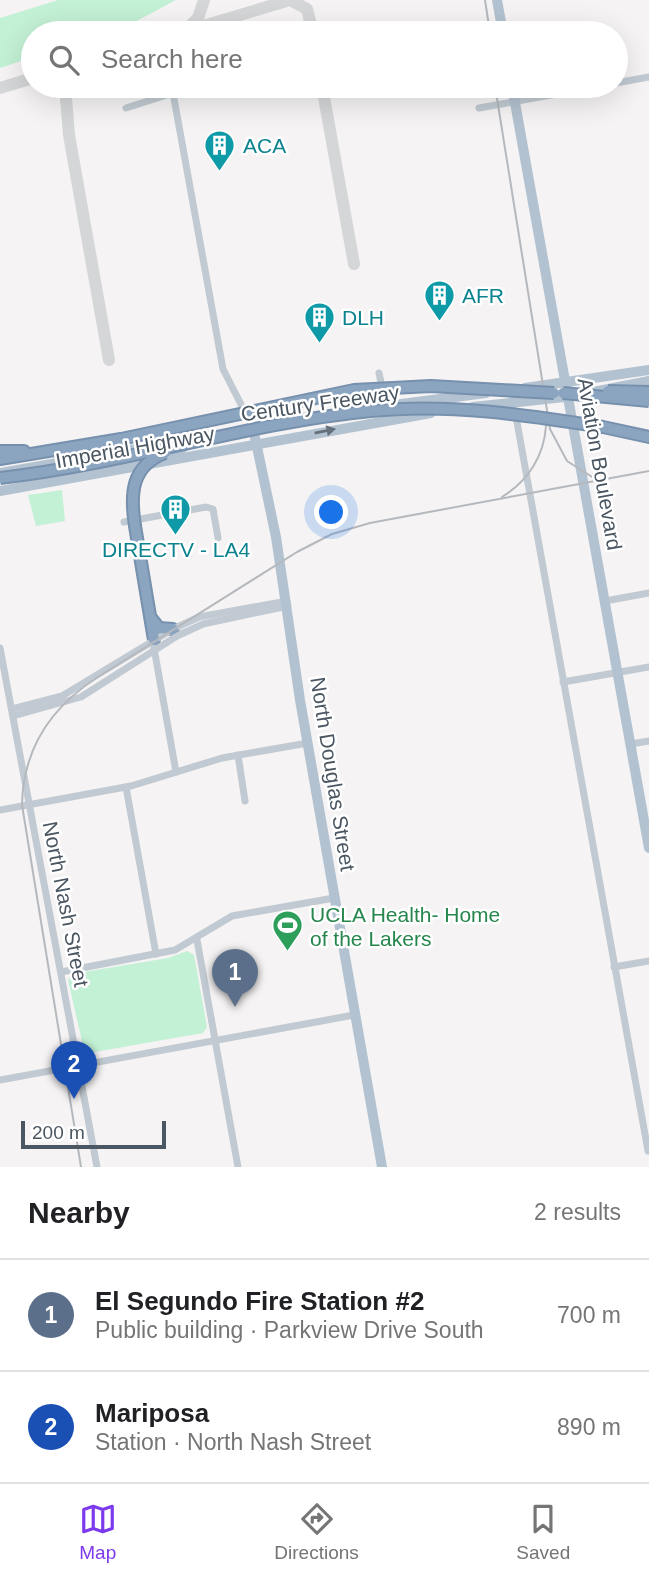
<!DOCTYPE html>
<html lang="en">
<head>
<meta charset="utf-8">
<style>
	body { margin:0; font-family:Helvetica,sans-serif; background:#f2f2f2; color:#202124 }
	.scale { position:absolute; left:21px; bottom:18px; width:145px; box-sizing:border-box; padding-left:7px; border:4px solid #4a5661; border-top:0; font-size:19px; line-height:24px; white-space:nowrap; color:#4a5661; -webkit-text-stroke:5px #fff; paint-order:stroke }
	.you { position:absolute; left:332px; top:513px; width:24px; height:24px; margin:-18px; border:5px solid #fff; border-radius:50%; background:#1a73e8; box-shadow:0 0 0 10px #1a73e833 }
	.badge { display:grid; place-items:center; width:46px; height:46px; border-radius:50%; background:#7c3aed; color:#fff; font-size:23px; font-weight:700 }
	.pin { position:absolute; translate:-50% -58px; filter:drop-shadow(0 2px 4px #0008) }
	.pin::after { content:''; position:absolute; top:37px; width:24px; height:21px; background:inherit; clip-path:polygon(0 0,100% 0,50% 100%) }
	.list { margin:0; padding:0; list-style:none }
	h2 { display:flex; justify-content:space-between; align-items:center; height:91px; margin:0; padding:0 28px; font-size:30px }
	h2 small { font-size:23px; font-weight:400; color:#757577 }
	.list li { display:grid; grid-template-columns:46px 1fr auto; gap:21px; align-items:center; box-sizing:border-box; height:112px; padding:0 28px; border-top:2px solid #e0e0e0 }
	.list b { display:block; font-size:26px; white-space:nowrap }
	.list p { margin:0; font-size:23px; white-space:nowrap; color:#757577 }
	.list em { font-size:23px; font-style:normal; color:#757577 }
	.icon { flex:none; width:38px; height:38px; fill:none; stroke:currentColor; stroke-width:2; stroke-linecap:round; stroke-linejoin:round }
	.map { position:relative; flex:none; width:649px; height:1167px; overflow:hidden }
	.search { position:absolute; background:#fff; box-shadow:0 7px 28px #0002; left:21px; right:21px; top:21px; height:77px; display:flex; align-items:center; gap:18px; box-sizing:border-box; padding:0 24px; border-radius:38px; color:#757577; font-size:26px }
	.sheet { height:315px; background:#fff }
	nav { display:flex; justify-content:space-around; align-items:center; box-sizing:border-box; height:98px; border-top:2px solid #e0e0e0; background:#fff; font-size:19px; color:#757577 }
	nav a { display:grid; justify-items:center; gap:4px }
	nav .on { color:#7c3aed }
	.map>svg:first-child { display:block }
	.green { fill:#c3f1d5 }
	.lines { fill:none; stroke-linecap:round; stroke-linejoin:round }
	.taxiway { stroke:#d5d6d8; stroke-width:12 }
	.highway-casing { stroke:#7690ad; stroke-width:14 }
	.minor { stroke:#c1cad2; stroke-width:7 }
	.major { stroke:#b3c2d1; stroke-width:10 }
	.highway { stroke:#8ba5c1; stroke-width:10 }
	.tram { stroke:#b5b8bd; stroke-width:2 }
	.highway-bridge-casing { stroke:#7690ad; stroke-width:14; stroke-linecap:butt }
	.highway-bridge { stroke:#8ba5c1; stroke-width:10 }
	.oneway { fill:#64717d }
	.labels { text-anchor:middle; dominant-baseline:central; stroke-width:5; stroke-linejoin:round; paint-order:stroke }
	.culture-label { font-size:21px; fill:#0d838f; stroke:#fff; text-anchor:start }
	.street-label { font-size:21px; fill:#4a5661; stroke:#fff }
	.leisure-label { font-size:21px; fill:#27864d; stroke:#fff; text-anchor:start }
</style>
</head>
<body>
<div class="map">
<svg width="649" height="1167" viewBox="0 0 649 1167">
	<rect width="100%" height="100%" fill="#f5f3f3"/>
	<g class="green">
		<path d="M58 0H176L114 33H33V57L0 68V18Z"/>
		<path d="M62 490 65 521 36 526 28 495Z"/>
		<path d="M187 951 194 955 207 1027 203 1033 89 1053 84 1050 68 980 72 974 168 958Z"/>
	</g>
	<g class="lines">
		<g class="taxiway">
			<path d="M187 29 198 18 204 0"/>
			<path d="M180 33 290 0 307 9 313 33"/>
			<path d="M65 86 69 135 109 360"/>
			<path d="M322 86 354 264"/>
			<path d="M0 88 33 78"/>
		</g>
		<defs>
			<g id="highway">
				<path d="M603 427 649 437"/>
				<path d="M0 451H24"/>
				<path d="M0 459 121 439"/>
				<path d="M135 526 154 640"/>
				<path d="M152 619 159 628 173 629"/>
			</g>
		</defs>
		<use href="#highway" class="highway-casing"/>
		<g class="minor">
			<path d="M616 83 649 77"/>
			<path d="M126 108 173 93 223 369 253 428"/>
			<path d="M479 108 602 86"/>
			<path d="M379 373 386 406"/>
			<path d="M515 411 648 1151"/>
			<path d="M124 522 206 507 213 509 218 538"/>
			<path d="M605 601 649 593"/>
			<path d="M0 648 97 1167"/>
			<path d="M154 648 176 772"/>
			<path d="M563 682 649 667"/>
			<path d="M12 709 62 696 173 629 199 617 287 601"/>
			<path d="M13 716 81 697 177 636 203 624 288 606"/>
			<path d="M631 744 649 741"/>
			<path d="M238 755 245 801"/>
			<path d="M126 787 156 954"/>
			<path d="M0 810 131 786 222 758 308 743"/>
			<path d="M197 940 238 1167"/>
			<path d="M614 967 649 961"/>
			<path d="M61 972 175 950 232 916 334 898"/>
			<path d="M0 1080 354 1015"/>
		</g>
		<g class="major">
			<path d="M497 0 503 33"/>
			<path d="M512 86 649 848"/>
			<path d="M525 388 649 370"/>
			<path d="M588 393 649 381"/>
			<path d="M386 406 486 393"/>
			<path d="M473 407 573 396"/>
			<path d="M253 428 276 537 300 700 382 1167"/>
			<path d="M123 462C143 459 178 460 189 441"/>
			<path d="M0 473 147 447"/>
			<path d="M0 491 431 413"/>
		</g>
		<use href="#highway" class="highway"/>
		<g class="tram">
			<path d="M485 0 490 33"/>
			<path d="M495 86 550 429 567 461 597 480"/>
			<path d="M502 497C528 481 544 456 546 426"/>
			<path d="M81 1167 22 805C23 748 51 707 98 677L297 552 332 534 370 523 649 471"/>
		</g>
		<defs>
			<g id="highway-bridge">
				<path d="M608 391 649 392"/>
				<path d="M563 393 649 401"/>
				<path d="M121 439 354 390 431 386 554 393"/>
				<path d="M0 478C125 464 246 423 371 411 449 403 526 415 603 427"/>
				<path d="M135 526C130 494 131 466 165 453"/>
			</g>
		</defs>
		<use href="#highway-bridge" class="highway-bridge-casing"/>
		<use href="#highway-bridge" class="highway-bridge"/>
	</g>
	<defs><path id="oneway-solid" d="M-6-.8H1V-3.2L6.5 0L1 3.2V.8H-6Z" transform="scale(1.75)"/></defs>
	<use class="oneway" href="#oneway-solid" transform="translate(325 431) rotate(-11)"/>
	<defs>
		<symbol id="building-pin" viewBox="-11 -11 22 30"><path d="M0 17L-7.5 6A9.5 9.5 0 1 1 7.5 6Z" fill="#0f9aa8" stroke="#fff"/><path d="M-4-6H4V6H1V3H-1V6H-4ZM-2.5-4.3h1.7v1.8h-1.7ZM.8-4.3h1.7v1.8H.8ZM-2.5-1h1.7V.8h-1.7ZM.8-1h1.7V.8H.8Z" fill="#fff"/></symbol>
		<symbol id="stadium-pin" viewBox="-11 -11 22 30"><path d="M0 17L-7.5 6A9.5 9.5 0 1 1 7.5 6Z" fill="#2e9e5b" stroke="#fff"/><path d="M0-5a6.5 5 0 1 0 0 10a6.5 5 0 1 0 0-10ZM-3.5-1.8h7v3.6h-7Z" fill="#fff"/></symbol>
	</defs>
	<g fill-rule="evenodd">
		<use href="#building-pin" x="202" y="128" width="35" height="47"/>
		<use href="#building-pin" x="422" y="278" width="35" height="47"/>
		<use href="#building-pin" x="302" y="300" width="35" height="47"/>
		<use href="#building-pin" x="158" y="492" width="35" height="47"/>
		<use href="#stadium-pin" x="270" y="908" width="35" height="47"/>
	</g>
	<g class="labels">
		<g class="culture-label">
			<text x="243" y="145">ACA</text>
			<text x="462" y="295">AFR</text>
			<text x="342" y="317">DLH</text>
			<text x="176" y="549" text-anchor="middle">DIRECTV - LA4</text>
		</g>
		<g class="street-label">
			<text transform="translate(320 403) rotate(-8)">Century Freeway</text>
			<text transform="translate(135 447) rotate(-10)">Imperial Highway</text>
			<text transform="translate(600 464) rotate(80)">Aviation Boulevard</text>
			<text transform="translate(333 774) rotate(81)">North Douglas Street</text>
			<text transform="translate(66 904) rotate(79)">North Nash Street</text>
		</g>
		<g class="leisure-label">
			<text x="310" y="914">UCLA Health- Home<tspan x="310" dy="24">of the Lakers</tspan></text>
		</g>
	</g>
</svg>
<div class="scale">200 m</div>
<div class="you"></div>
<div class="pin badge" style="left:235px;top:1007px;background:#5c6f8a">1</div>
<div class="pin badge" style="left:74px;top:1099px;background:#1a4fb4">2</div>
<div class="search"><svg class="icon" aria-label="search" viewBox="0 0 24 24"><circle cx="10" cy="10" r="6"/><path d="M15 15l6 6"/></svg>Search here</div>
</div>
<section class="sheet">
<h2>Nearby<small>2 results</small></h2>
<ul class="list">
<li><span class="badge" style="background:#5c6f8a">1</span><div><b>El Segundo Fire Station #2</b><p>Public building · Parkview Drive South</p></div><em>700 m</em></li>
<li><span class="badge" style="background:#1a4fb4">2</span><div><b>Mariposa</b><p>Station · North Nash Street</p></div><em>890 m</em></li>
</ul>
</section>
<nav>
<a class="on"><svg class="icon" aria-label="map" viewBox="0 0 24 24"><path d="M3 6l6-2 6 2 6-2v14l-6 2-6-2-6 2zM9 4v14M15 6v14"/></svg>Map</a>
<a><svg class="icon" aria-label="directions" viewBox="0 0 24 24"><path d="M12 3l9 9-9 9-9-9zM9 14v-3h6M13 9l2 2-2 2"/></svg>Directions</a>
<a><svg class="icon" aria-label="saved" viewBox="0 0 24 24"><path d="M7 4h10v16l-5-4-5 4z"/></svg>Saved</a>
</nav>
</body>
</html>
